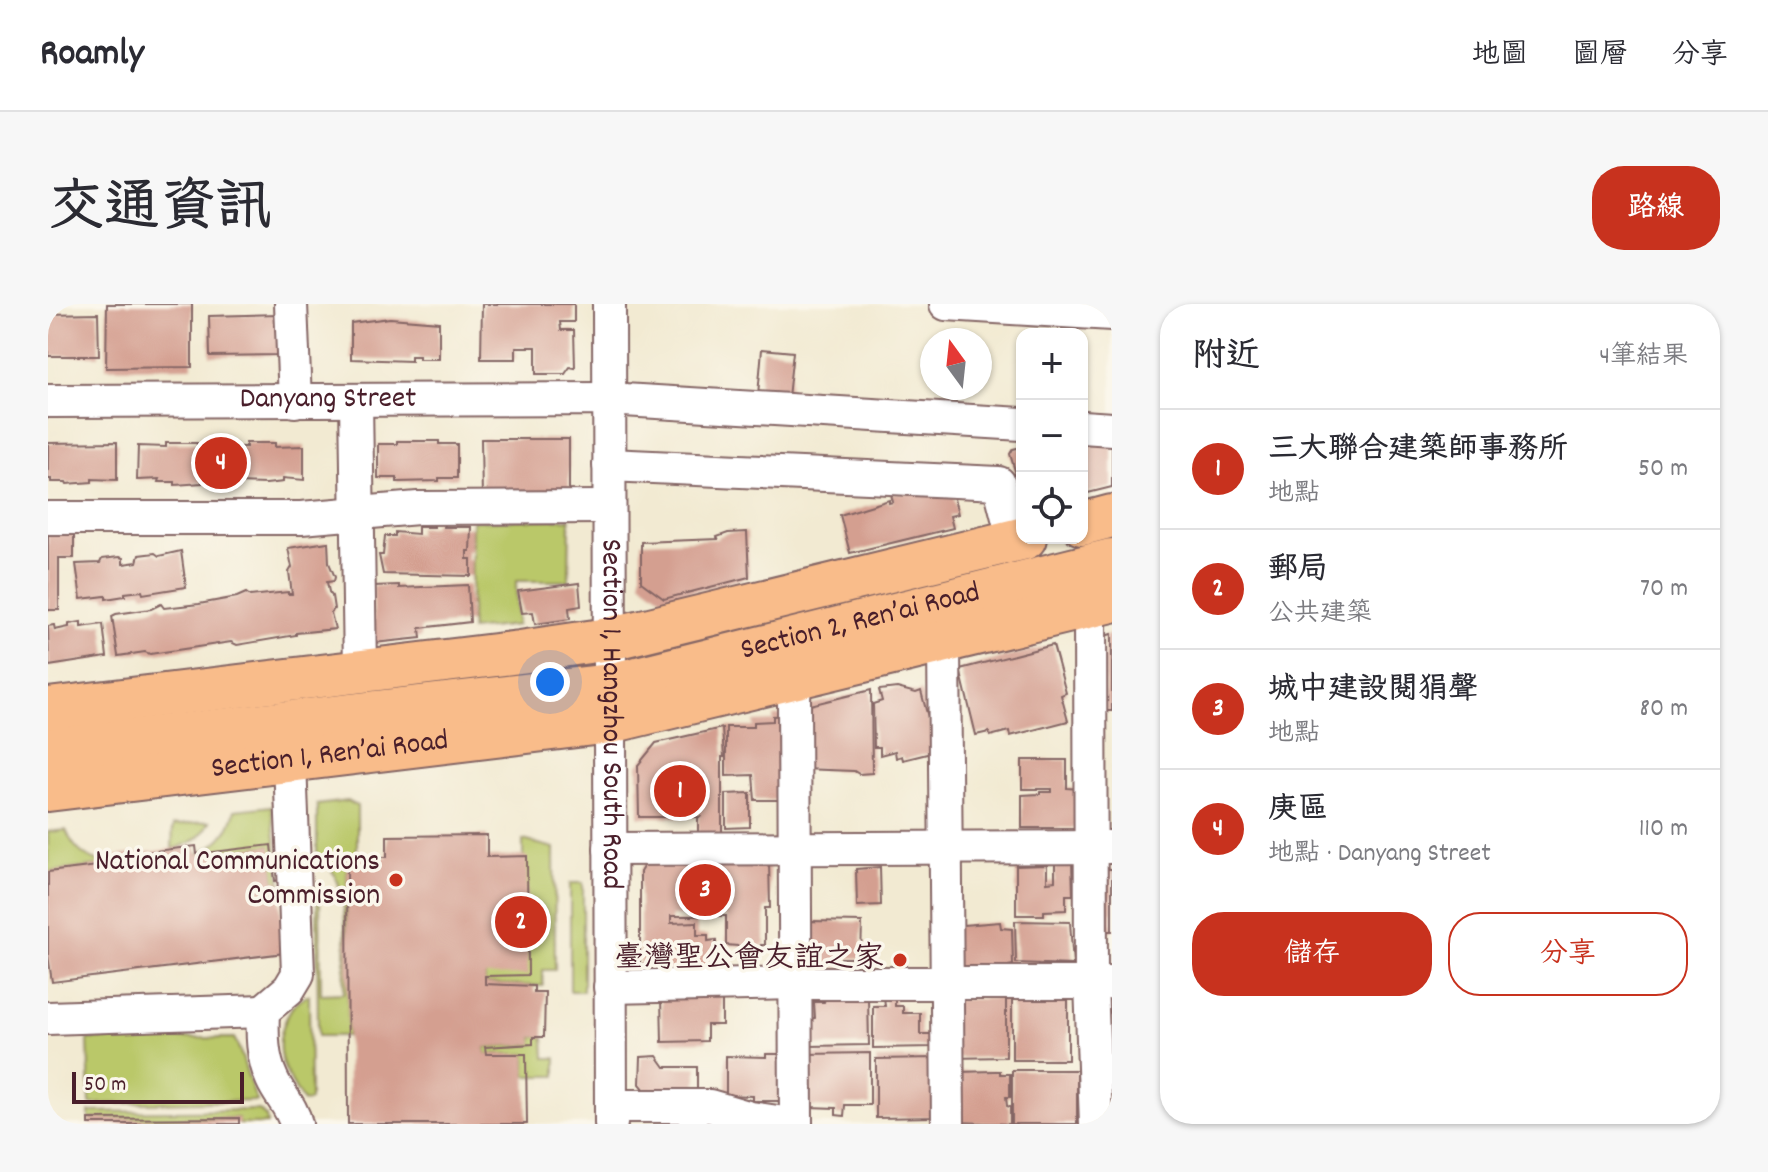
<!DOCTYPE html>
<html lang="zh-TW">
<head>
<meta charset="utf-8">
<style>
	body { margin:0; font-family:Dekko,"LXGW WenKai TC",sans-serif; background:#f7f7f7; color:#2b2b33 }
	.controls { position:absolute; right:24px; top:24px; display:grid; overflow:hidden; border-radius:16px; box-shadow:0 2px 6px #0004 }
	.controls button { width:72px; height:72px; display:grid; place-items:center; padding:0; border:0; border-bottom:2px solid #e1e1e2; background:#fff; color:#2b2b33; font:40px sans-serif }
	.compass { position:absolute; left:872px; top:24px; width:72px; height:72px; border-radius:50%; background:#fff; box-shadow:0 2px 6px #0004; rotate:345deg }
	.scale { position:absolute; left:24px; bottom:20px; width:172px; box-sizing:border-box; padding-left:8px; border:4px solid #4a1f2b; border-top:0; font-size:22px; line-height:28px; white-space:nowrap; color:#4a1f2b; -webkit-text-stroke:6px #fbf7ec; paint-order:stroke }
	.you { position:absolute; left:502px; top:378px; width:28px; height:28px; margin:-20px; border:6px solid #fff; border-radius:50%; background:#1a73e8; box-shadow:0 0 0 12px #1a73e833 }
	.badge { display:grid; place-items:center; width:52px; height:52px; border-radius:50%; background:#c8321e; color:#fff; font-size:26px; font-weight:700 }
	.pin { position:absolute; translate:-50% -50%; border:4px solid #fff; box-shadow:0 2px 8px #0006 }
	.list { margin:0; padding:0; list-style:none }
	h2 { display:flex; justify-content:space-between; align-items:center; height:104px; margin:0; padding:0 32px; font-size:34px }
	h2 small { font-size:26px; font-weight:400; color:#7c7c81 }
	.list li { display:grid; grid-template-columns:52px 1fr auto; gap:24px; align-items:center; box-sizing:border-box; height:120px; padding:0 32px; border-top:2px solid #e1e1e2 }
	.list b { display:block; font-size:30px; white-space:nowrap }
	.list p { margin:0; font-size:26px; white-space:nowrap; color:#7c7c81 }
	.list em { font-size:26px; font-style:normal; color:#7c7c81 }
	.actions { display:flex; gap:16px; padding:24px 32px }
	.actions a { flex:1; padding:18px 0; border:2px solid #c8321e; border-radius:32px; text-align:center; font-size:28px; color:#c8321e }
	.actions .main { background:#c8321e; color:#fff }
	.icon { flex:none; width:44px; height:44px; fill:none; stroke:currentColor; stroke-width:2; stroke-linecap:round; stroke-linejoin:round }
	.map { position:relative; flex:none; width:1064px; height:820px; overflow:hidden; border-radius:32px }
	header { display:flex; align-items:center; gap:48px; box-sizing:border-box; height:112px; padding:0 40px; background:#fff; border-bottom:2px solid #e1e1e2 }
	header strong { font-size:38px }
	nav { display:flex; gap:44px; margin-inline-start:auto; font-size:28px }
	.intro { display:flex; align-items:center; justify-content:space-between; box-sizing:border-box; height:192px; padding:0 48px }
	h1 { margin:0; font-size:56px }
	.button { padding:20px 36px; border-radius:32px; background:#c8321e; color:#fff; font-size:28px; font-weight:700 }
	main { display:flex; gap:48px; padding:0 48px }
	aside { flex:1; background:#fff; border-radius:32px; box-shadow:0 2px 6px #0004 }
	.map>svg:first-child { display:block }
	.green { fill:#bac869; stroke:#82744a; stroke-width:2 }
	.building { fill:#d49f90 }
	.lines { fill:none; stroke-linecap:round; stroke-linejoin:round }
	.minor-casing { stroke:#856665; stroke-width:36 }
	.major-casing { stroke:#856665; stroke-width:46 }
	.minor { stroke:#fff; stroke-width:32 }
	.major { stroke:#f9bc8a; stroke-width:42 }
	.poi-dot { fill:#c8321e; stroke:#fbf7ec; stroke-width:3 }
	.labels { text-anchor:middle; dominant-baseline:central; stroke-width:7; stroke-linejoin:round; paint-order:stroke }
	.street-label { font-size:30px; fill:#4a1f2b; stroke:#fbf7ec }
	.poi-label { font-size:30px; fill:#4a1f2b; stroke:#fbf7ec; text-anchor:end }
</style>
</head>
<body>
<header>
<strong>Roamly</strong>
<nav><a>地圖</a><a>圖層</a><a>分享</a></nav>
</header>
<div class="intro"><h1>交通資訊</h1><a class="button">路線</a></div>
<main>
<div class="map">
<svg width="1064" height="820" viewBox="0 0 1064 820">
	<rect width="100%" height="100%" fill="#fbf7ec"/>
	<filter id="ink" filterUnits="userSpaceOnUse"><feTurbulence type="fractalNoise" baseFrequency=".0125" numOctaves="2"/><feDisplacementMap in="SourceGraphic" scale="16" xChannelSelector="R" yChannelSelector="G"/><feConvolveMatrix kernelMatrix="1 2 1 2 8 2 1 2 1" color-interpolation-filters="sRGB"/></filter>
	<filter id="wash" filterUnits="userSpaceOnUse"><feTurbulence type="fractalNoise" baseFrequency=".006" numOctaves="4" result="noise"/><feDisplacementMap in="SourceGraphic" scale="32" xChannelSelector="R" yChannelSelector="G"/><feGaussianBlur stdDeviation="1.8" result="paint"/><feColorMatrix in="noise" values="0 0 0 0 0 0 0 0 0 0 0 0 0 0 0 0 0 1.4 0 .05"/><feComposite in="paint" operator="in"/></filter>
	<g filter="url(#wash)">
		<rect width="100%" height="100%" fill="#f2ead2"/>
		<g class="green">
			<path d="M522 215 521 277H468L469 321 423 326 424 217Z"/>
			<path d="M300 497 309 502V553L299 554 300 732H270L269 594H272L273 690 296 689C296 659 307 565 269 556V501Z"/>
			<path d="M223 502 234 590 227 577 222 541 149 550C170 541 182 528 187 506Z"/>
			<path d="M162 517C154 535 142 540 124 545L125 522Z"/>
			<path d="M18 526C27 549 43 559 67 560L0 568V528Z"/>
			<path d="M475 536 506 544 507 666H495V682L437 680V672L475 552Z"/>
			<rect x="522" y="579" width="13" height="108"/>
			<path d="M261 691 262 797 255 798C237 767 222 748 239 713 243 703 250 694 261 691Z"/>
			<path d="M485 733H496L497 754H508V772H478V750H438L437 743 484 740Z"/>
			<path d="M186 734C196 751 199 776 209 797L42 800 40 735Z"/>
			<path d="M211 806 218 813 219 820H191L190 814 41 815V808Z"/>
		</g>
		<g id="blocks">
			<g class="building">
				<path d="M59 0H144V63L58 64Z"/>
				<path d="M434 0H526V18H512L513 26H526L527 64 522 63 517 70H488V43H468V55H433Z"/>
				<path d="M50 9 51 52H0V10Z"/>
				<path d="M230 10 231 51 162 52 161 12Z"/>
				<path d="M342 14 391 18V55H371V52H363V57L303 55V19Z"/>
				<path d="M714 45 745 48 740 93 710 91Z"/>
				<path d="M1062 132 1064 136V183L1036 190 1034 139Z"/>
				<path d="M433 135H521V194H434Z"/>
				<path d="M349 137H391V140H409V174H391V177L349 178V174H330V140H349Z"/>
				<path d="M69 138V176L44 175V178L19 180 18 178H3V175H0V139Z"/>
				<path d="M118 139H149V143H198V139H227V143L256 142V176L235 174V178L218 180 191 179 192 176H154V179L127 181V178H110L111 175 89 176 90 142 118 143Z"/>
				<path d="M974 143V204L961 172 968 170 962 150 965 145Z"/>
				<path d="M904 187 910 210 902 212 905 224 802 249 792 211 841 196V199L845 198 843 190Z"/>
				<path d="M386 218H396V223H423L422 247H419V255H423V272L335 270 331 251H335L337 232H347V228L370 230V223H386Z"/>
				<path d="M0 225H26V254H11V306H0Z"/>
				<path d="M699 228 701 273 616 295 593 278V238L670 235 669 233 680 229Z"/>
				<path d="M280 238 281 259 287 273 286 277 279 278 281 288 284 292 286 305 283 309 287 325 248 329V331L189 341 183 338 102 350 97 348 70 352 64 312 68 310 103 305 113 300 116 304 151 300 189 293 198 289 202 292 240 288V290H244L241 268 244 263 240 244Z"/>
				<path d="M133 247 138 283 95 290 94 287 77 289V292L58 295V292L33 295 28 260 52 259 54 255 71 253 75 254V260L89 258 91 251 107 249 111 252Z"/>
				<path d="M531 279 533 302 521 304 522 315 487 320 485 308 474 309 470 287Z"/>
				<path d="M351 281V284L420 281 422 318 372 324 373 334 326 339 325 282Z"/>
				<path d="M33 318V323L55 320 59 353 1 362 0 322 6 321 7 326 21 323V320Z"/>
				<path d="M1064 330V407H1057L1056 332Z"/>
				<path d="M1005 341 1018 389 1013 391 1020 417 962 432 961 427 942 432 941 428 928 431 912 365Z"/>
				<path d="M849 384 868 389 873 387 888 444 883 449 855 456 854 452 848 454 847 447 832 451V443H826L825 400 834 397 831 386Z"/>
				<path d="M823 386 824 469 811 470 806 467 754 465V403Z"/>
				<path d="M740 411 738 496H707L705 471 678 472V423H706V418L725 417V412Z"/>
				<path d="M674 424 676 453H674V531H650V515L652 513H591L590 461 608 439Z"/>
				<path d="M974 456H1019V484L1031 485 1027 524H974V491L992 490V488H1004V485H974Z"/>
				<path d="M702 489V523L678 524V490Z"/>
				<path d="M439 531V553L479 552 480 671 437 672V680L486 682V688H497L496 733H485V740L437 743 438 750H478L479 820H300L299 553H339V532Z"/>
				<path d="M223 541 227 577 231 576 236 649 4 678 0 651V568L67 560 66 552 148 542 149 550Z"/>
				<path d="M721 557 722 604H717V641H713L714 644 678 641V612H623V619L649 618V631H660V637L668 636V669L601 670V660H592V568L598 558Z"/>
				<path d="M1007 558 1024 559 1025 591H1018V606L996 607V611H968V562L999 561V578L1007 577Z"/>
				<path d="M832 563 833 601 809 602 808 565Z"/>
				<path d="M1054 565H1064V627H1057Z"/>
				<path d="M762 617 814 618 813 654H793V663H762Z"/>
				<path d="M967 617 1022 618 1025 661 968 659Z"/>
				<path d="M952 618 953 624 964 625 965 661 959 662V665L940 666 939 662H932L931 666 909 665 903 622Z"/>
				<path d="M674 691V721H659V737L614 738 613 692Z"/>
				<path d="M836 692H847V702H855V709H872V730H886V743L825 744V702H837Z"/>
				<path d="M820 694 821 741 761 742V715L767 714 766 698H776L777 695Z"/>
				<path d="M958 694V753L904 754 903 696Z"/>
				<rect x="964" y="696" width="56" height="60"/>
				<path d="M822 749V801H797L796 812 788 811V804L761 803 757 750Z"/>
				<path d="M718 750H738L741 797H705V792L678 791V752L718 753Z"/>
				<path d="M609 752 617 763H649V791H601L592 780 593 753Z"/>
				<path d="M887 754V813L828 814V755Z"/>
				<rect x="964" y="766" width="65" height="54"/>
				<path d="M947 767H952V770H962V793H958L959 802 962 803V820L911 818V768Z"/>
				<path d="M191 814V820H41V815Z"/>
			</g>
		</g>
	</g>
	<g filter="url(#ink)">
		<use href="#blocks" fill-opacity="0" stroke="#856665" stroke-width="2"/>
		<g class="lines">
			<defs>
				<g id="minor">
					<path d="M243 0 247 97"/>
					<path id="s1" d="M561 0 563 820"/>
					<path d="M898 0 1064 10"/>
					<path d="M308 96 312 367"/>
					<path id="s2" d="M0 97 559 95 974 120"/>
					<path d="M1034 123 1064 125"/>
					<path d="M561 161 951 179 966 237"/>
					<path d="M0 214H253L370 204 561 203"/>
					<path d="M1042 303 1043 679 1048 820"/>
					<path d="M896 338 900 820"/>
					<path d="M748 375 746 394 748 820"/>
					<path d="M242 458 250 670 241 685 215 707C214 730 214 754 224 775 231 791 244 803 248 820"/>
					<path d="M562 545 1063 543"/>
					<path d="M562 683 748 679H1064"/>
					<path d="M0 714 215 707"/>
					<path d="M563 802H662L703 814 743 820"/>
				</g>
				<g id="major">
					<path d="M1034 220 1064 212"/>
					<path d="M0 405 472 348 561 335 977 234"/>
					<path id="s3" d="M0 446 562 381 1064 256"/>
					<path id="s4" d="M0 486 562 418 1064 297"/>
				</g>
			</defs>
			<use href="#minor" class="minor-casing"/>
			<use href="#major" class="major-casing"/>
			<use href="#minor" class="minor"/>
			<use href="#major" class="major"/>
		</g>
	</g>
	<g class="poi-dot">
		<circle cx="348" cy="576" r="8"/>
		<circle cx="852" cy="656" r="8"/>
	</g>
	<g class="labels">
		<g class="street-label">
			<text stroke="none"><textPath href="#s2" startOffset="280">Danyang Street</textPath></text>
			<text stroke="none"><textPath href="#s3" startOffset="824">Section 2, Ren’ai Road</textPath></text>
			<text stroke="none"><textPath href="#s1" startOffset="410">Section 1, Hangzhou South Road</textPath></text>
			<text stroke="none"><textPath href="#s4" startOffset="284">Section 1, Ren’ai Road</textPath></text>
		</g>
		<g class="poi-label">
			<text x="332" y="559">National Communications<tspan x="332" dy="34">Commission</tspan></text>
			<text x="836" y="656">臺灣聖公會友誼之家</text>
		</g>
	</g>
</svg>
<div class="controls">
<button>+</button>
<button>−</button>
<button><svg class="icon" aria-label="locate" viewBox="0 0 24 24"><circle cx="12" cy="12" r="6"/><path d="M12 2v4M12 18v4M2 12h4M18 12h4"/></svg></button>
</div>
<svg class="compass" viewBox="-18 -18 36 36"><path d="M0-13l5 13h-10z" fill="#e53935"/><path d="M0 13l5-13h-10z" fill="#7c7c81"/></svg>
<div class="scale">50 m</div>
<div class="you"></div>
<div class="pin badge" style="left:632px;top:487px">1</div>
<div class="pin badge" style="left:473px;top:618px">2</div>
<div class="pin badge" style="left:657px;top:586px">3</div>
<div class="pin badge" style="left:173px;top:159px">4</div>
</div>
<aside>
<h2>附近<small>4筆結果</small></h2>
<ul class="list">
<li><span class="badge">1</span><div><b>三大聯合建築師事務所</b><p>地點</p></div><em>50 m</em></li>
<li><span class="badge">2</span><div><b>郵局</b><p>公共建築</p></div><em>70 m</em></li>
<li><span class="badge">3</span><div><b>城中建設閱狷聲</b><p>地點</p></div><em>80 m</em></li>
<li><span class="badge">4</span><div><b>庚區</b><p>地點 · Danyang Street</p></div><em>110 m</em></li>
</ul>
<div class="actions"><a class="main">儲存</a><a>分享</a></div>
</aside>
</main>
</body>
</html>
